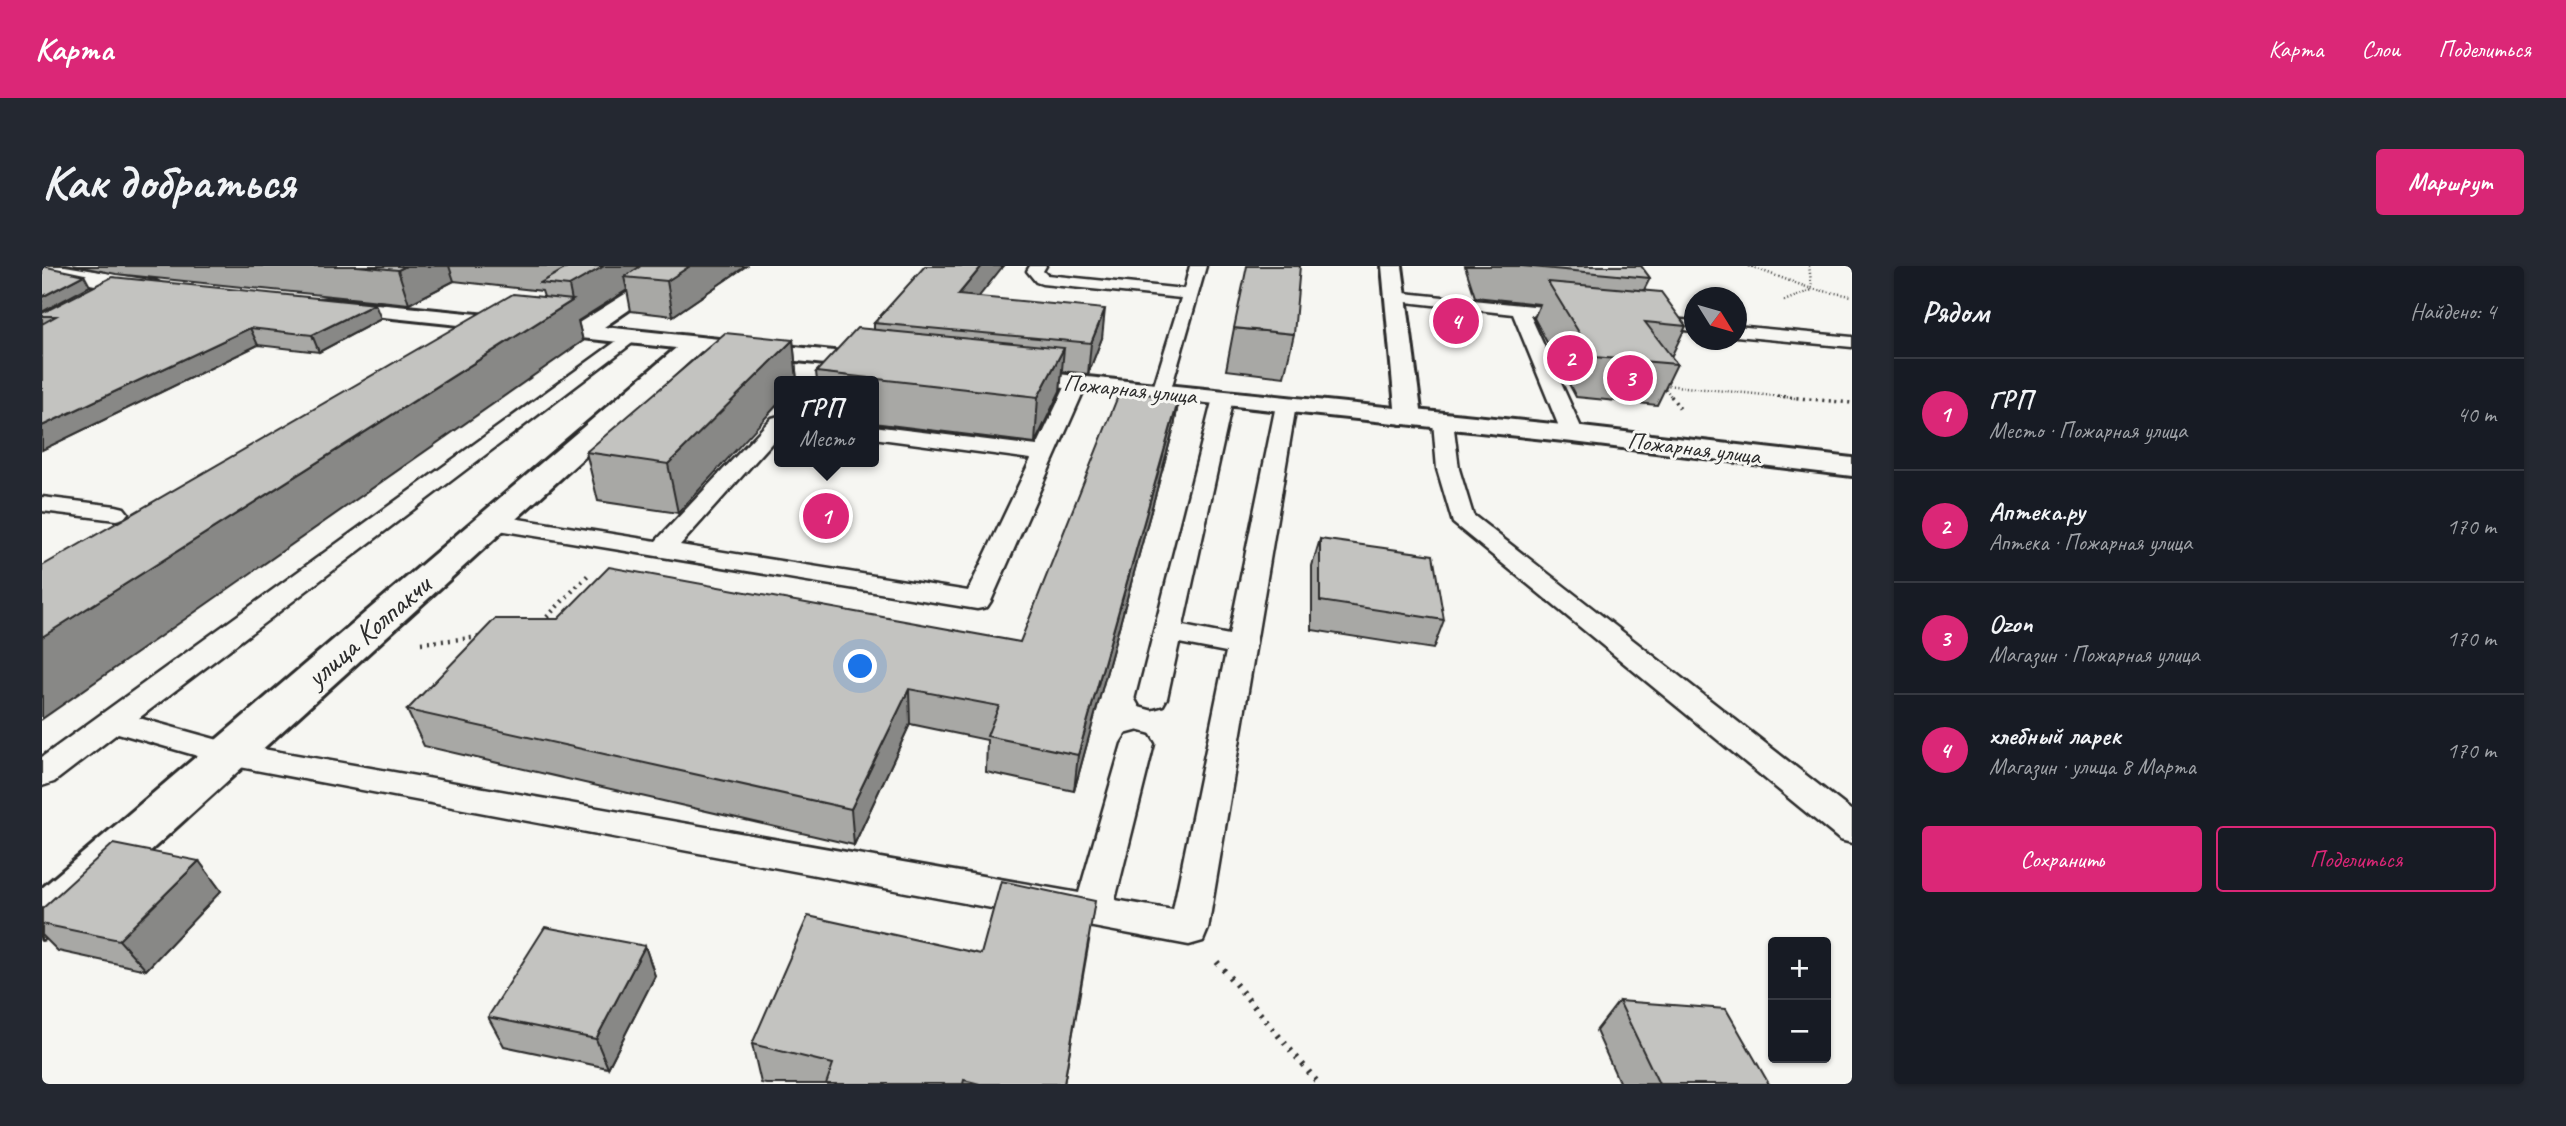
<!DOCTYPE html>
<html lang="ru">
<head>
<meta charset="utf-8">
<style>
	body { margin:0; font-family:Caveat,sans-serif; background:#242831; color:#f1f3f6 }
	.controls { position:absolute; right:21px; bottom:21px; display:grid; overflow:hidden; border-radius:7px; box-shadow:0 2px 5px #0004 }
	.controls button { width:63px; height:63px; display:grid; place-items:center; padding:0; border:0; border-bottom:2px solid #363941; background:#171b24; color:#f1f3f6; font:35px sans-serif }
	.compass { position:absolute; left:1642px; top:21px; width:63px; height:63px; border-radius:50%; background:#171b24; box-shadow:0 2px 5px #0004; rotate:127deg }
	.you { position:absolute; left:819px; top:401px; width:24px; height:24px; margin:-18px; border:5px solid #fff; border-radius:50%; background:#1a73e8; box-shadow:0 0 0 10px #1a73e833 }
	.badge { display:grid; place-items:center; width:46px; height:46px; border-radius:50%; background:#db2777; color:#fff; font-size:23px; font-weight:700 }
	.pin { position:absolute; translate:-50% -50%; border:4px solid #fff; box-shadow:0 2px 7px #0006 }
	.popup { position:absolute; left:732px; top:110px; width:105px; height:91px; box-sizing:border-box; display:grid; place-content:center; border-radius:7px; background:#171b24; filter:drop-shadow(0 2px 5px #0005); font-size:23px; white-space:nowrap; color:#9ea1a6 }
	.popup b { font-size:26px; color:#f1f3f6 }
	.popup::after { content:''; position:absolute; left:50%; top:100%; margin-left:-14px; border:14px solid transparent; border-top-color:#171b24 }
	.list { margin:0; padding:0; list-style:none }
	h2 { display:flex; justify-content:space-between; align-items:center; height:91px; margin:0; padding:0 28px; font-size:30px }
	h2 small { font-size:23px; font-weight:400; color:#9ea1a6 }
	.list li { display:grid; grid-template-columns:46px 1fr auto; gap:21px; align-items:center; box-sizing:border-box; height:112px; padding:0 28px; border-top:2px solid #363941 }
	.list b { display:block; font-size:26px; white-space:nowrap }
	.list p { margin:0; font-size:23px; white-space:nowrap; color:#9ea1a6 }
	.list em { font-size:23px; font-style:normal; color:#9ea1a6 }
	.actions { display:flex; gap:14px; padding:21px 28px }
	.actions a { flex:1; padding:16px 0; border:2px solid #db2777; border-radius:7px; text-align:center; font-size:24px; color:#db2777 }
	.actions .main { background:#db2777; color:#fff }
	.map { position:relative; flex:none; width:1810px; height:818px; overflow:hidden; border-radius:7px }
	header { display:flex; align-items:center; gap:42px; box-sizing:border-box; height:98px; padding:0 35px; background:#db2777; color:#fff }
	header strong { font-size:33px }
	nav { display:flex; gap:38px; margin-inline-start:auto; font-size:24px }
	.intro { display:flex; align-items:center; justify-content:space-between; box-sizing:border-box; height:168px; padding:0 42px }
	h1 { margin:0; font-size:49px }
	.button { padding:18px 32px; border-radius:7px; background:#db2777; color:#fff; font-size:24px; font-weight:700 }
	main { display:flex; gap:42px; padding:0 42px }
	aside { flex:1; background:#171b24; border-radius:7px; box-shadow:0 2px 5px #0004 }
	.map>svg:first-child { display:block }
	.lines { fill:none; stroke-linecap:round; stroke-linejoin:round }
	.lane-casing { stroke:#2b2b2b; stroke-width:5 }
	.street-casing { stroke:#2b2b2b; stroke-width:6 }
	.secondary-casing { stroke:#2b2b2b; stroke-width:6 }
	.path-far3 { stroke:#2b2b2b; stroke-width:2.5; stroke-dasharray:1 2.5; stroke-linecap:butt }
	.path-far2 { stroke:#2b2b2b; stroke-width:3.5; stroke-dasharray:2 4.5; stroke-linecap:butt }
	.path-far1 { stroke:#2b2b2b; stroke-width:4.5; stroke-dasharray:2 5; stroke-linecap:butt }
	.path { stroke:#2b2b2b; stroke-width:6; stroke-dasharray:2.5 7; stroke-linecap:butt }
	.lane { fill:#f6f6f2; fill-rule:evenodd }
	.street { fill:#f6f6f2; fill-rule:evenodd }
	.secondary { fill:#f6f6f2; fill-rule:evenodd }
	.wall { fill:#a8a8a5; stroke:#2b2b2b; stroke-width:2 }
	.shaded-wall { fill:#888886; stroke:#2b2b2b; stroke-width:2 }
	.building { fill:#c3c3c0; stroke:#2b2b2b; stroke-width:2 }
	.labels { text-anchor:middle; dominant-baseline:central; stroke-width:6; stroke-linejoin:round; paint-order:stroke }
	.far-street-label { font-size:24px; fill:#2b2b2b; stroke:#f6f6f2 }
	.street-label { font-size:30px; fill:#2b2b2b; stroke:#f6f6f2 }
</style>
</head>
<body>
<header>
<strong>Карта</strong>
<nav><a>Карта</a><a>Слои</a><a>Поделиться</a></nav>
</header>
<div class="intro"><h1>Как добраться</h1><a class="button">Маршрут</a></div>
<main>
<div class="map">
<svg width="1810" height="818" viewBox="0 0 1810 818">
	<rect width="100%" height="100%" fill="#f6f6f2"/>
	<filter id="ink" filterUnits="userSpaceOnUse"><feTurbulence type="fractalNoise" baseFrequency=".0143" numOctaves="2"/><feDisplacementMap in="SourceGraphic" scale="14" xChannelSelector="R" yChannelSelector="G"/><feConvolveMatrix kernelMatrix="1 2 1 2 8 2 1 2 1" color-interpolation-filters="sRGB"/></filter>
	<g filter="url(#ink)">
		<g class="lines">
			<defs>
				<g id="lane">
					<path d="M988 0H1004L1001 5 1005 9 1142 23 1148 0H1164L1127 130 1120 132 1110 126 1139 32 1000 18 994 16 985 5Z"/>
					<path d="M1352 26 1540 45 1542 49 1540 53 1534 54 1488 49 1542 168 1538 172 1531 174 1520 168 1471 48 1346 34 1344 31Z"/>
					<path d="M1604 51 1652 55V65L1598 60 1595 56 1598 52Z"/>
					<path d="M1694 60 1810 71V81L1694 70Z"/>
					<path d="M587 66 593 67 596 71 593 75 97 452 187 477 1037 627 1080 478 1085 470 1096 467 1107 470 1112 478 1073 634 1131 644 1184 386 1137 377 1125 432 1121 439 1110 442 1099 439 1095 432 1171 132 1181 126 1191 132 1141 360 1187 369 1234 139 1244 133 1254 139 1166 663 1161 675 1147 679 187 499 76 467 12 516 0 520V491Z"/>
					<path d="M1035 111 1045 117 949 335 945 341 935 343 451 263 442 261 439 256 442 251 451 249 614 275 730 152 737 150V169L638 279 926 325 989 193 831 172V160L995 180 1025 117Z"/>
					<path d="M1401 149 1411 155 1417 203 1431 249 1810 545V577L1798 574 1411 257 1395 203 1391 155Z"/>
					<path d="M0 231 74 240 82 242 86 247 82 252 74 254 0 245Z"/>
				</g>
				<g id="street">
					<path d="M0 0H23L113 15 123 21C112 37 21 11 0 7Z"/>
					<path d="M628 0H651L562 61 840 90 849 92 852 97 849 102 840 104 659 85 18 667 0 673V622L634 82 284 45 273 39 276 34 284 33 535 58Z"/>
					<path d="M966 103 1531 160 1810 192V210L1531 176 957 115 954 110 957 105Z"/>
				</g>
				<path id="secondary" d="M1340 0H1360L1380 152 1376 158H1358L1354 152Z"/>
			</defs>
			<use href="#lane" class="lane-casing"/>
			<use href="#street" class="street-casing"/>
			<use href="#secondary" class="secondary-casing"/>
			<g class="path-far3">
				<path d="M1707 0 1770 23 1810 30"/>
				<path d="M1767 0 1770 23"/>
				<path d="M1742 35 1770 24"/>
				<path d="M1620 117 1630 132"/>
				<path d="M1623 119 1753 132"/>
			</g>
			<g class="path-far2">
				<path d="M1629 130 1639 144"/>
				<path d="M1735 130 1810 137"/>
			</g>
			<g class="path-far1">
				<path d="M500 356 548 307"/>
				<path d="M379 377 440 371"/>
			</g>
			<path class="path" d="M1175 696 1277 818"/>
			<use href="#lane" class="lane"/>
			<use href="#street" class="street"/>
			<use href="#secondary" class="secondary"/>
		</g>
		<g class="wall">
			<path d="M35 0H704L631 50 589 45 585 24 536 55 541 75 502 31 500 25 412 15 367 38 74 8Z"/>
			<path d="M1423 0H1599L1608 12 1602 24 1644 60 1629 91 1635 98 1615 139 1534 131 1492 52 1498 38 1433 31Z"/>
			<path d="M0 47 339 53 277 86 216 79 0 184Z"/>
			<path d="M832 57 1060 72 1046 108 1020 105 1018 125 993 177 831 157V115H775L774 106 832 64Z"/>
			<path d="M1192 62 1252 68 1242 111 1184 104Z"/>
			<path d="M751 74 755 115H737L636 247 556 235 544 186Z"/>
			<path d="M1137 132 1132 161 1032 525 944 506 945 474 868 458 812 579 382 480 365 444 978 376Z"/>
			<path d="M1278 273 1402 354 1391 383 1270 364V300Z"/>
			<path d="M157 595 179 625 104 704 16 685 0 669V643Z"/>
			<path d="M1047 675 1022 818H724L719 817 710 778 939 688Z"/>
			<path d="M603 680 613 710 566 802 462 780 446 751Z"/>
			<path d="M1577 735 1727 818H1578L1554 765Z"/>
		</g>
		<g class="shaded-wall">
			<path d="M364 0H407L412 15 367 38 356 4Z"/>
			<path d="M562 0H614L582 11 585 24 536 55 541 75 0 453V371L530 35 527 20Z"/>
			<path d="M648 0H704L631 50 625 15Z"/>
			<path d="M940 0H961L916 57V29Z"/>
			<path d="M42 9 48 20 0 46V31Z"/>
			<path d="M333 38 339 53 277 86 270 69Z"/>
			<path d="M1063 43 1060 72 1046 108 1049 77Z"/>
			<path d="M208 62 216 79 0 184V160Z"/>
			<path d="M751 74 755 115H737V137L636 247 626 198Z"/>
			<path d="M1022 82 1018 125 993 177 996 131Z"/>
			<path d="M1137 132 1132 161 1032 525 1036 489Z"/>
			<path d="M867 423 868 458 812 579 809 543Z"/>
			<path d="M157 595 179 625 104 704 77 674Z"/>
			<path d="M603 680 613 710 566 802 554 773Z"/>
		</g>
		<g class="building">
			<path d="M0 0 42 9 0 31Z"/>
			<path d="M315 0H364L356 4Z"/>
			<path d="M528 0H562L527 20 498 17Z"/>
			<path d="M599 0H648L625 15 582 11Z"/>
			<path d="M883 0H940L916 29 1063 43 1049 77 832 57Z"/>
			<path d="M1205 0H1258L1252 68 1192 62Z"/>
			<path d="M1479 0H1599L1608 12Z"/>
			<path d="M70 11 333 38 270 69 208 62 0 160V58L14 50H0V47Z"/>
			<path d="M1506 16 1619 26 1644 60 1603 56 1635 98 1552 91Z"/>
			<path d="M471 28 531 34 0 371V300Z"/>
			<path d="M815 62 1022 82 996 131 774 106Z"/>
			<path d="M683 67 751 74 626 198 544 186Z"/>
			<path d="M1078 125 1137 132 1036 489 945 470 957 440 867 423 809 543 365 444 453 353H516L567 301 978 376Z"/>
			<path d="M1278 273 1391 289 1402 354 1278 335Z"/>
			<path d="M71 578 157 595 77 674 0 658V643Z"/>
			<path d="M959 615 1053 635 1022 818H938L922 814 921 818H784L791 798 710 778 766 650 939 688Z"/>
			<path d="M503 661 603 680 554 773 446 751Z"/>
			<path d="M1577 735 1684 743 1727 818H1617Z"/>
		</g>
	</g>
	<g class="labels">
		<g class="far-street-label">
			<text transform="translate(1088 123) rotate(6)">Пожарная улица</text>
			<text transform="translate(1652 182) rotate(7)">Пожарная улица</text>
		</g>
		<g class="street-label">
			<text transform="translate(326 365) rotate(-41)">улица Колпакчи</text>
		</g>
	</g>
</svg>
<div class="controls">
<button>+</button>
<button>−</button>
</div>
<svg class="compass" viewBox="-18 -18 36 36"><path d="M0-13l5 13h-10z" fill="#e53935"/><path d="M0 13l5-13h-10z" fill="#9ea1a6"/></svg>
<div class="you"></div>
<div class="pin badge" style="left:784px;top:250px">1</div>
<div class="popup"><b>ГРП</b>Место</div>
<div class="pin badge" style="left:1528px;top:92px">2</div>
<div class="pin badge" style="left:1588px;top:112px">3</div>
<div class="pin badge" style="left:1414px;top:55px">4</div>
</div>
<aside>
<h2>Рядом<small>Найдено: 4</small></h2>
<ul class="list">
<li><span class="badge">1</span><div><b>ГРП</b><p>Место · Пожарная улица</p></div><em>40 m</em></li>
<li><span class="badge">2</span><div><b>Аптека.ру</b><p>Аптека · Пожарная улица</p></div><em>170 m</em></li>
<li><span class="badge">3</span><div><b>Ozon</b><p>Магазин · Пожарная улица</p></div><em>170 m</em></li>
<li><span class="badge">4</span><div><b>хлебный ларек</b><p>Магазин · улица 8 Марта</p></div><em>170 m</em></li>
</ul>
<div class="actions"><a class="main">Сохранить</a><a>Поделиться</a></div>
</aside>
</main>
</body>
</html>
